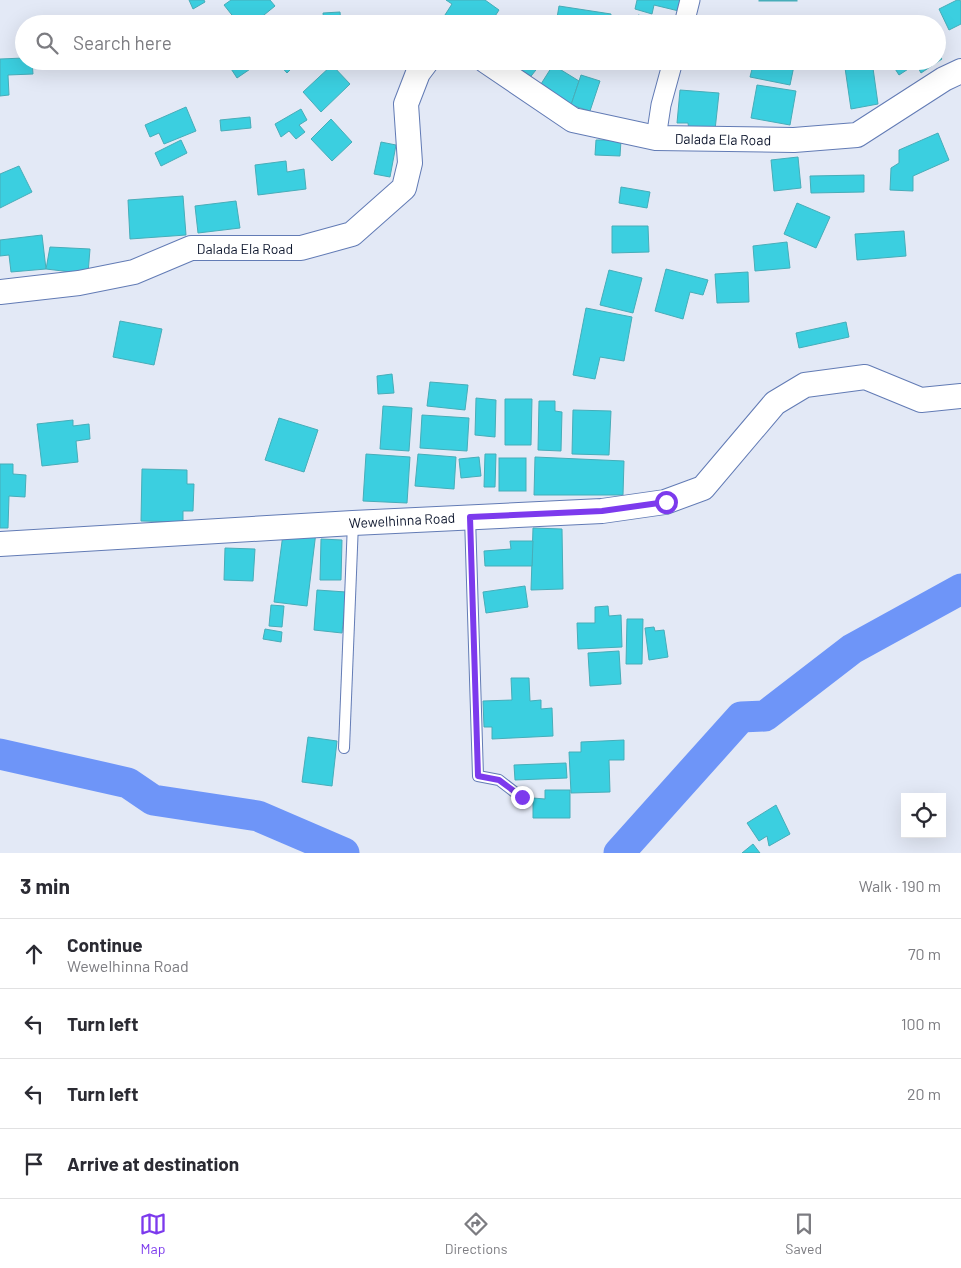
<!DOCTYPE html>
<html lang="en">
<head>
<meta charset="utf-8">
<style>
	body { margin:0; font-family:Barlow,sans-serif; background:#f7f7f7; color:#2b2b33 }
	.controls { position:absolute; right:15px; bottom:15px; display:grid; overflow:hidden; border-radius:0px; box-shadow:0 5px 20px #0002 }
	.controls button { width:45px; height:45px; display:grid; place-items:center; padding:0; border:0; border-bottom:1px solid #e1e1e2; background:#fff; color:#2b2b33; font:25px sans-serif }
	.stop { position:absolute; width:15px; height:15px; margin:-11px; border:4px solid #7c3aed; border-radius:50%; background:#fff }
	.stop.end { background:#7c3aed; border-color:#fff; box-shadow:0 1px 5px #0008 }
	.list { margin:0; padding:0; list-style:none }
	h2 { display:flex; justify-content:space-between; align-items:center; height:65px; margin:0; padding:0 20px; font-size:21px }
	h2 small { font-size:16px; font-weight:400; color:#7c7c81 }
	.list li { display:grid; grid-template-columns:32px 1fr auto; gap:15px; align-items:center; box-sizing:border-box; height:70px; padding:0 20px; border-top:1px solid #e1e1e2 }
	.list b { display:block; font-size:19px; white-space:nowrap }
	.list p { margin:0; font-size:16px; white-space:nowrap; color:#7c7c81 }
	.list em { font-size:16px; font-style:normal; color:#7c7c81 }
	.icon { flex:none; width:28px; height:28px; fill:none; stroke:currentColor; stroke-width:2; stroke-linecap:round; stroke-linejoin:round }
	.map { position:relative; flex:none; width:961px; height:853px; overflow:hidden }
	.search { position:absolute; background:#fff; box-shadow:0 5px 20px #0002; left:15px; right:15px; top:15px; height:55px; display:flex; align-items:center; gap:12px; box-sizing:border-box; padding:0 18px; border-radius:28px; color:#7c7c81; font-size:19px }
	.sheet { height:345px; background:#fff }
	nav { display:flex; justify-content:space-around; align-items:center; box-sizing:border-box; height:70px; border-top:1px solid #e1e1e2; background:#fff; font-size:14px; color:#7c7c81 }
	nav a { display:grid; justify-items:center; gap:2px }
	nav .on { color:#7c3aed }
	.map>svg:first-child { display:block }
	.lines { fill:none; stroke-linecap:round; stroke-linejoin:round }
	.river { stroke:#6e95f8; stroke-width:31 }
	.building { fill:#3bcfe0; stroke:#47adb9 }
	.service-casing { stroke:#627bb5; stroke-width:12 }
	.minor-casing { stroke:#627bb5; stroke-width:21 }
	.tertiary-casing { stroke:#627bb5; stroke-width:26 }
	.service { stroke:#fff; stroke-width:10 }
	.minor { stroke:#fff; stroke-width:19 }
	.tertiary { stroke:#fff; stroke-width:24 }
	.route { stroke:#7c3aed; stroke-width:6 }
	.labels { text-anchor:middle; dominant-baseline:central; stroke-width:4; stroke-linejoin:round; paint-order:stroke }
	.street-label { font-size:14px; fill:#0f182f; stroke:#fff }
</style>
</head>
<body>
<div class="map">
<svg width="961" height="853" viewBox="0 0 961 853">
	<rect width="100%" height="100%" fill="#e3e9f6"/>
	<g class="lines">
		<g class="river">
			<path d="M0 754 128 783 153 800 258 816 344 853"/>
			<path d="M619 853 741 717 765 716 852 649 961 589"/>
		</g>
	</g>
	<g class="building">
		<path d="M189 0H204L205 2 193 9Z"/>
		<path d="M231 0H270L275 6 253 24H239L224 5Z"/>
		<path d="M446 0H485L499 10 490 24H452L443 18 452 4Z"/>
		<path d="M637 0H686L683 12 654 5 652 14 635 9Z"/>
		<rect x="759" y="0" width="38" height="1"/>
		<path d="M957 0H960L961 2V24L949 30 939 9Z"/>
		<path d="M559 6 611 14 610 24H556Z"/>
		<path d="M340 12 341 24H324L323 13Z"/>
		<path d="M638 15 659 20 658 24H621L622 20 636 23Z"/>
		<path d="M937 53 942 59 921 73 916 64 899 75 890 61H937Z"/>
		<path d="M24 58V61H32L33 74 8 75 9 95 0 96V59Z"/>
		<path d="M226 61H262L237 78Z"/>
		<path d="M276 61H299L287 73Z"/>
		<path d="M344 61H362L361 69 344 64Z"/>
		<path d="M504 61H543L528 80Z"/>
		<path d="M754 61H795L790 85 750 77Z"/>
		<path d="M844 61H872L878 104 851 109Z"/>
		<path d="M332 65 350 84 321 112 303 92Z"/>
		<path d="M553 65 579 81 571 105 541 84Z"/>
		<path d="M581 75 600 81 590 111 571 105Z"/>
		<path d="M757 85 796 91 790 125 751 118Z"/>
		<path d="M680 90 719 93 715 130 689 131 688 123H677Z"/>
		<path d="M186 107 196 131 164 144 159 133 150 137 145 125Z"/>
		<path d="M301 109 307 120 299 125 305 132 296 139 289 131 281 137 275 124Z"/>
		<path d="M250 117 251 128 221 131 220 120Z"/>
		<path d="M331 119 352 142 332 161 311 139Z"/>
		<path d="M938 133 949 160 913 176V191L890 190 891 168 899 163V150Z"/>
		<path d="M181 140 187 153 161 166 155 153Z"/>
		<path d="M596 140H621L620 156 595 155Z"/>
		<path d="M381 142 396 145 390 177 374 174Z"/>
		<path d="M798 157 801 188 774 191 771 160Z"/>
		<path d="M286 161 287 172 304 169 306 189 258 195 255 165Z"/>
		<path d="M19 166 32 192 0 208V174Z"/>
		<path d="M864 175V192L811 193 810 176Z"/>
		<path d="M621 187 650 192 647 208 619 203Z"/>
		<path d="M183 196 186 235 130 239 128 200Z"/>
		<path d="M236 201 240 228 198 233 195 206Z"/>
		<path d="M797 203 830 217 816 248 784 234Z"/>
		<path d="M612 226H648L649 252 612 253Z"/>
		<path d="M904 231 906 256 857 260 855 234Z"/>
		<path d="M42 235 46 269 11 272 9 255 0 256V240Z"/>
		<path d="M787 242 790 268 755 271 753 246Z"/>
		<path d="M50 247 90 249 88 274 46 269Z"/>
		<path d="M666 269 708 280 703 295 690 292 683 319 655 311Z"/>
		<path d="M609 270 642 278 633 313 600 305Z"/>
		<path d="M748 272 749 302 717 303 715 274Z"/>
		<path d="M586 308 632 317 624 361 600 357 595 379 573 375Z"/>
		<path d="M120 321 162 329 154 365 113 357Z"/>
		<path d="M846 322 849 337 799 348 796 333Z"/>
		<path d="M392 374 394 393 378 394 377 376Z"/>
		<path d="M430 382 468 385 465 410 427 406Z"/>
		<path d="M476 398 496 400 495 437 475 435Z"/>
		<path d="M505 399H532L531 445H505Z"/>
		<path d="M539 401H555V411L562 412 561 451 538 450Z"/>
		<path d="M383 406 412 408 409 451 380 449Z"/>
		<path d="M573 410 611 411 609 455 572 454Z"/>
		<path d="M422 415 469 418 467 451 420 448Z"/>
		<path d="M279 418 318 430 304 472 265 460Z"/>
		<path d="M73 420V426L89 424 90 439 76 441 78 462 42 466 37 424Z"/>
		<path d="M366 454 410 457 407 503 363 501Z"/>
		<path d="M418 454 456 457 454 489 415 486Z"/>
		<path d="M485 454H496L495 487H484Z"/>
		<path d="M479 457 481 476 461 478 459 459Z"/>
		<path d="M535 457 624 461 623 495H534Z"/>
		<rect x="499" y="458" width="27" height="33"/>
		<path d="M0 464H13V474L26 475 25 497 9 496 8 528H0Z"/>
		<path d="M142 469 187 470V484H194L193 511H183V522L141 521Z"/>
		<path d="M533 528 562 529 563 589 531 590Z"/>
		<path d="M316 532 307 606 274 602 283 534Z"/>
		<path d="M321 539 342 540 341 580H320Z"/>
		<path d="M510 541H533L532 566H485L484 551 511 549Z"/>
		<path d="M225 548 255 549 253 581 224 580Z"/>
		<path d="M525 586 528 607 486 613 483 592Z"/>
		<path d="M317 590 346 592 342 633 314 630Z"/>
		<path d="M271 605 284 606 282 627 269 626Z"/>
		<path d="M608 606 609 616 621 615 622 647 578 649 577 623H595V607Z"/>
		<path d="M627 619H643L642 664H626Z"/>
		<path d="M654 627 655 631 664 630 668 657 649 660 645 628Z"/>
		<path d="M265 629 282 632 281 642 263 639Z"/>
		<path d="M619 651 621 684 590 686 588 653Z"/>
		<path d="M511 678H529L530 701 541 700V709L552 708 553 736 492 739V727H484L483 701 512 700Z"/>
		<path d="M308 737 337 741 332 786 302 782Z"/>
		<path d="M624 740V760H609L610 792 571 793 569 752H581V742Z"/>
		<path d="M566 763 567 778 515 780 514 765Z"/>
		<path d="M545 790H570V818H533V798L545 799Z"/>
		<path d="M776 805 790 834 769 846 767 836 759 841 747 823Z"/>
		<path d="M753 844 760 853H742Z"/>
	</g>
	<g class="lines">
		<defs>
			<g id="service">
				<path d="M470 517 478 776 499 780 521 797"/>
				<path d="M344 748 353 523"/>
			</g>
			<g id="minor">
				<path d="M684 24 690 0"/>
				<path d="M656 138 661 105 673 61"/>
			</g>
			<g id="tertiary">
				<path d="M486 61 573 120 656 138 794 140 857 135 944 79 961 71"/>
				<path d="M0 292 79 283 134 272 191 248H301L352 234 404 188 410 163 406 104 418 73 427 61"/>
				<path d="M0 544 353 523 602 511 665 502 703 488 775 403 805 385 865 377 921 400 961 396"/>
			</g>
		</defs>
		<use href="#service" class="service-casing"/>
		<use href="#minor" class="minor-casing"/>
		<use href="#tertiary" class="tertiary-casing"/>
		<use href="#service" class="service"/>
		<use href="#minor" class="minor"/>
		<use href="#tertiary" class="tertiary"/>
	</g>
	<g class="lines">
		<path class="route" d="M522 797 499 780 478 776 470 517 602 511 666 502"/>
	</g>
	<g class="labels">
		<g class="street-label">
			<text transform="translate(723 139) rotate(1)">Dalada Ela Road</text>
			<text x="245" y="248">Dalada Ela Road</text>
			<text transform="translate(402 520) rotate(-3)">Wewelhinna Road</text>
		</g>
	</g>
</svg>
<div class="controls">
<button><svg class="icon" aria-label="locate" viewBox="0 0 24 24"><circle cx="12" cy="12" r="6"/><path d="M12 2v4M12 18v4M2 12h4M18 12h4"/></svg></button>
</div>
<div class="stop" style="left:666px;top:502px"></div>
<div class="stop end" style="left:522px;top:797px"></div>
<div class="search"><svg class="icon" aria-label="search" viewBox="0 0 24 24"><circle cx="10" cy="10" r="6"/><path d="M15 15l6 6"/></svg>Search here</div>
</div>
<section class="sheet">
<h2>3 min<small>Walk · 190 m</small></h2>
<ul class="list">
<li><svg class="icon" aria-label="ahead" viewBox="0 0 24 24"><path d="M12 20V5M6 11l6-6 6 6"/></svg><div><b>Continue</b><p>Wewelhinna Road</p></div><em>70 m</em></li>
<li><svg class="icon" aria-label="left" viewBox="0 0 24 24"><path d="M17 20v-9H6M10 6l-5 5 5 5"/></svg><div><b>Turn left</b></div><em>100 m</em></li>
<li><svg class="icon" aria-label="left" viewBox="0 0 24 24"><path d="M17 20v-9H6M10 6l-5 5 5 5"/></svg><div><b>Turn left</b></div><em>20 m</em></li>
<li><svg class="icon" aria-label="arrive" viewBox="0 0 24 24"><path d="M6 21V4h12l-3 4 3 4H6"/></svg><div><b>Arrive at destination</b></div></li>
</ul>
</section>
<nav>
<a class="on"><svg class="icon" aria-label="map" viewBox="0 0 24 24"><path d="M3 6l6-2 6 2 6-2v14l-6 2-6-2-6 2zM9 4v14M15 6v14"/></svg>Map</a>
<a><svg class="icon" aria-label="directions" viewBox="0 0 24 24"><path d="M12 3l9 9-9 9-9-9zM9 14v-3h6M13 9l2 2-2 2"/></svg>Directions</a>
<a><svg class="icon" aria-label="saved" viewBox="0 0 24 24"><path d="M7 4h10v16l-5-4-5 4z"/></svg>Saved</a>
</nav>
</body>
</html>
